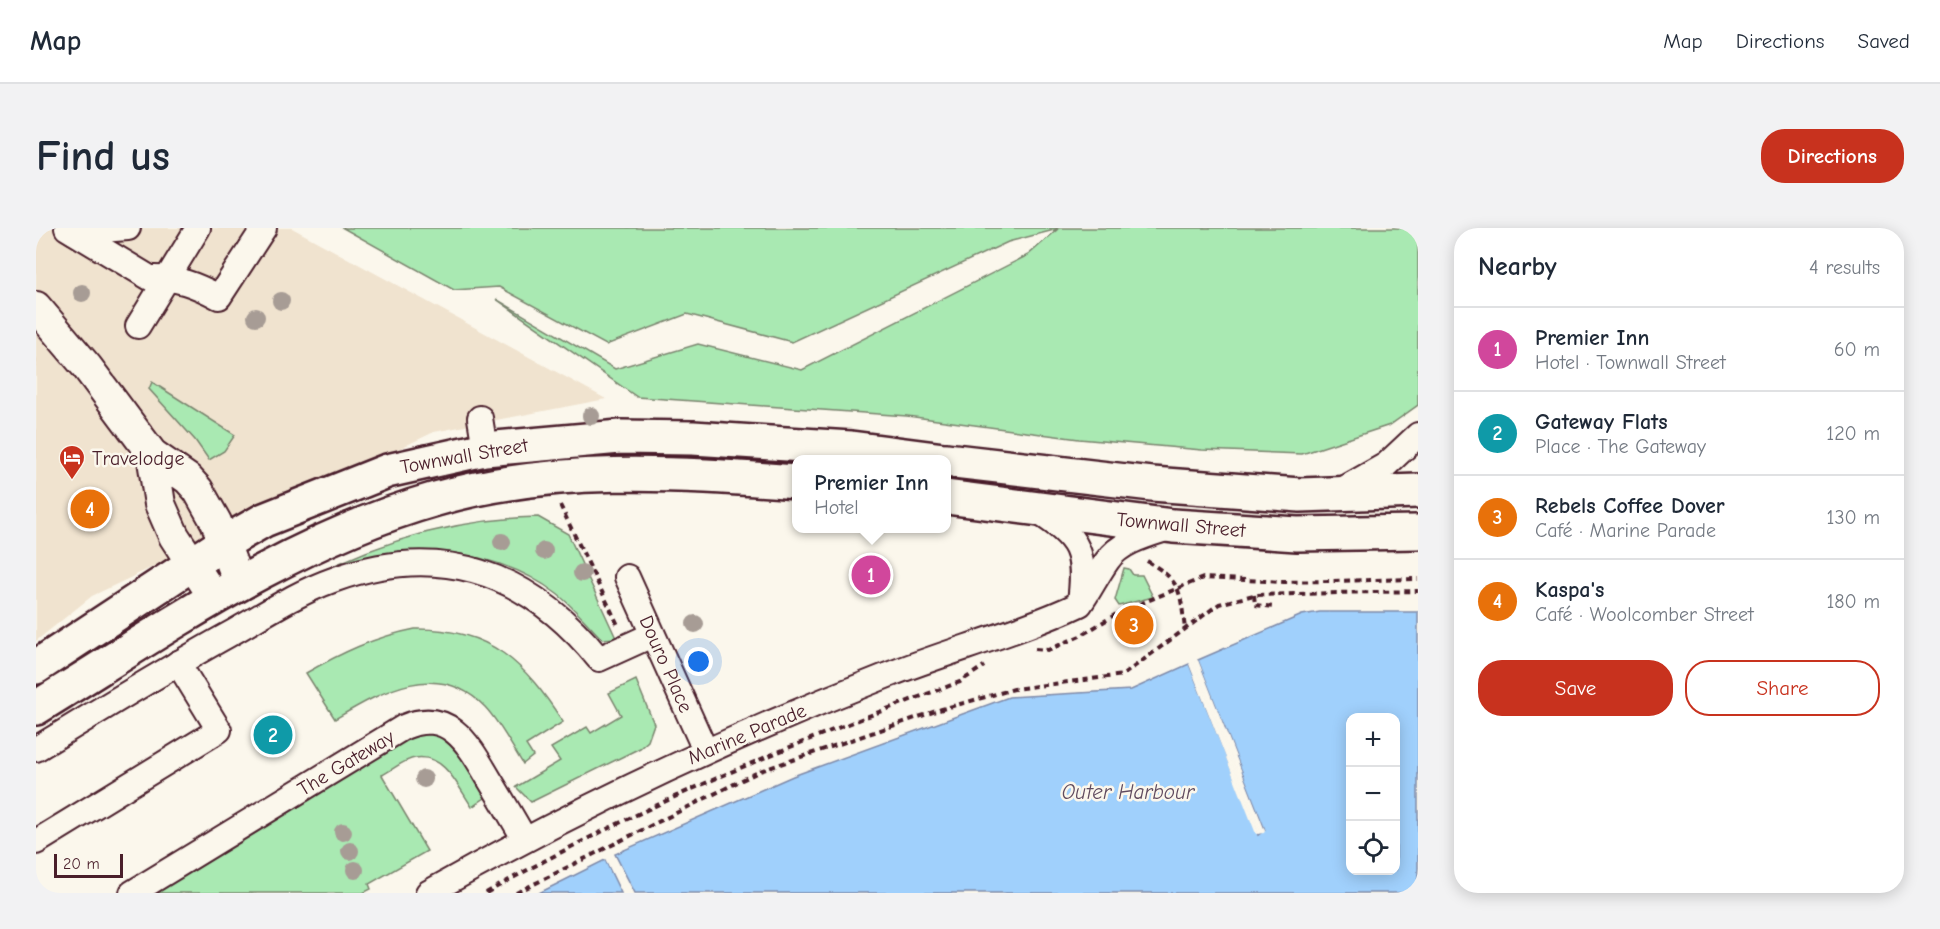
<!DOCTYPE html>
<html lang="en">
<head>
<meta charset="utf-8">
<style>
	body { margin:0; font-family:"Comic Neue",sans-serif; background:#f2f2f3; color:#1f2937 }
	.controls { position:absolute; right:18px; bottom:18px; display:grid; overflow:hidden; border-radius:12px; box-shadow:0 3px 15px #0003 }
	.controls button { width:54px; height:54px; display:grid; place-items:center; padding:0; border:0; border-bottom:2px solid #e0e1e3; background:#fff; color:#1f2937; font:30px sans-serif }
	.scale { position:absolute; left:18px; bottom:15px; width:69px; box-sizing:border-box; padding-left:6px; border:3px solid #4a1f2b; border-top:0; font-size:16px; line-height:21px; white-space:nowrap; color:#4a1f2b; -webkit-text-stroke:4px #fbf7ec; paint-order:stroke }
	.you { position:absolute; left:663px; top:434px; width:21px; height:21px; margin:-15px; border:4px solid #fff; border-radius:50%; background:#1a73e8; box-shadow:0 0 0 9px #1a73e833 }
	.badge { display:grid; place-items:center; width:39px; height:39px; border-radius:50%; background:#c8321e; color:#fff; font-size:20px; font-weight:700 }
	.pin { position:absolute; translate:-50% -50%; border:3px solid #fff; box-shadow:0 2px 6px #0006 }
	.popup { position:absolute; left:756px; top:227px; width:159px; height:78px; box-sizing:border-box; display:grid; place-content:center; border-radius:12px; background:#fff; filter:drop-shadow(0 2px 4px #0005); font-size:20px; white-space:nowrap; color:#747a83 }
	.popup b { font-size:22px; color:#1f2937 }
	.popup::after { content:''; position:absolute; left:50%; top:100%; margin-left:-12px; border:12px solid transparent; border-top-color:#fff }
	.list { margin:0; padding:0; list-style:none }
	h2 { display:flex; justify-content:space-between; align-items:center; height:78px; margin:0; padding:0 24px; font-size:26px }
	h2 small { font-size:20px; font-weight:400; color:#747a83 }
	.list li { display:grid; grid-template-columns:39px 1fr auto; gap:18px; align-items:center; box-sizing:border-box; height:84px; padding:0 24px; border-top:2px solid #e0e1e3 }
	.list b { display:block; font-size:22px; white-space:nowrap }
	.list p { margin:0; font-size:20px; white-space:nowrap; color:#747a83 }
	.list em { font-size:20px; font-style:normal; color:#747a83 }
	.actions { display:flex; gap:12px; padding:18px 24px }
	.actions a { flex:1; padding:14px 0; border:2px solid #c8321e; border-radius:24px; text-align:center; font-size:21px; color:#c8321e }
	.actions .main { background:#c8321e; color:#fff }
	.icon { flex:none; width:33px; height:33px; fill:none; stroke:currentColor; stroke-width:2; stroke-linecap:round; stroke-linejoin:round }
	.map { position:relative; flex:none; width:1382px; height:665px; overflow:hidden; border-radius:24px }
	header { display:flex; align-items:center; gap:36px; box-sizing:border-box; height:84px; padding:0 30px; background:#fff; border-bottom:2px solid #e0e1e3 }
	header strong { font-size:28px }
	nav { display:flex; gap:33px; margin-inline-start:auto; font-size:21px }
	.intro { display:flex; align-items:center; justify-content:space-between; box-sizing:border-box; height:144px; padding:0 36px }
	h1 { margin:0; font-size:42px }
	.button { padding:15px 27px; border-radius:24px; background:#c8321e; color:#fff; font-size:21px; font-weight:700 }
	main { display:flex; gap:36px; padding:0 36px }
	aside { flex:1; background:#fff; border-radius:24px; box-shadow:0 3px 15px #0003 }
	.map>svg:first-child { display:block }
	.built { fill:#f0e3cf }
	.green { fill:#a9e9b2; stroke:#7a846e; stroke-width:1.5 }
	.water { fill:#a0d0fc; stroke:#7e89a8; stroke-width:1.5; fill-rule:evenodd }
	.pier { fill:#fbf7ec }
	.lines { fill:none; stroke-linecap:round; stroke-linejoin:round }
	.minor-casing { stroke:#4a1f2b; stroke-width:28 }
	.major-casing { stroke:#4a1f2b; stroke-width:34 }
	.highway-casing { stroke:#4a1f2b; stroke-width:38 }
	.path { stroke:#4a1f2b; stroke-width:4; stroke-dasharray:6 4.5; stroke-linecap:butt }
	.minor { stroke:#fbf7ec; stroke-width:24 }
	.major { stroke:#fbf7ec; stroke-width:30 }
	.highway { stroke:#fbf7ec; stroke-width:33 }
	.tree { fill:#a79c95 }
	.labels { text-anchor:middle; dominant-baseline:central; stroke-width:5; stroke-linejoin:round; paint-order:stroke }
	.street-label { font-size:20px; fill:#4a1f2b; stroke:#fbf7ec }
	.poi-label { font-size:20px; fill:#4a1f2b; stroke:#fbf7ec; text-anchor:start }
	.water-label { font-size:21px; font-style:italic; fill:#604b5f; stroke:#fbf7ec }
</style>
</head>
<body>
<header>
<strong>Map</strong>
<nav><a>Map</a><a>Directions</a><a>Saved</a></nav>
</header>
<div class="intro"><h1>Find us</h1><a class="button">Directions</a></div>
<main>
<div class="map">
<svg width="1382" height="665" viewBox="0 0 1382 665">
	<rect width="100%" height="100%" fill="#fbf7ec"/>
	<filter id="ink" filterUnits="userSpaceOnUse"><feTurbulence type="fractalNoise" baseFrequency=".0167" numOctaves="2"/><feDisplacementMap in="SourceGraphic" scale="12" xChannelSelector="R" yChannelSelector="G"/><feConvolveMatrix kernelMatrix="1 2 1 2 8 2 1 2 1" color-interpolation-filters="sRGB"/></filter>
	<g filter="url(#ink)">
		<path class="built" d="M0 0H256L570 171 398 204 56 368 0 413Z"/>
		<g class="green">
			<path d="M307 0H1382V177L1354 197 1266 226 1166 222 1043 211 871 188 601 169 460 71 579 141 662 116 766 142 992 27 1022 1 972 14 756 114 651 86 570 117 463 59 418 62Z"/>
			<path d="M116 154 199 207 188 223 173 232 159 212 113 161Z"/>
			<path d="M502 289 532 306 580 410 566 411C551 396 538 379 521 366 478 333 413 317 360 325 319 331 280 351 243 366 322 320 410 291 502 289Z"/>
			<path d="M1088 340 1093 341 1097 347H1106L1117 369 1083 378 1079 372Z"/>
			<path d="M379 401C454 400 489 435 527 494L490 517 497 528 487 536C475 517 464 495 449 479 402 430 345 464 299 491L270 445C305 425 338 409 379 401Z"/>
			<path d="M600 452 618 496 612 513 604 520 495 574 480 559 524 533 515 520 551 499 555 505 585 487 573 465Z"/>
			<path d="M373 503 407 504 453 567 436 579C422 559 409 525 379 530 369 531 356 542 346 547L391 623 333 656 335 661 327 665H106Z"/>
		</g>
		<g class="water">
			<path d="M1284 384H1382V665H599L579 626 757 548 973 469 1095 462 1153 436 1222 607 1229 602 1162 432 1266 387ZM1314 490H1360V642H1314Z"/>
			<path d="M569 632 585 665H503Z"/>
		</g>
		<path class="pier" d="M1162 432 1229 603 1228 605 1220 606 1153 436 1156 435 1222 604 1225 602 1159 434Z"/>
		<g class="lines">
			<defs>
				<g id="minor">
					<path d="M31 0 114 50C141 49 160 57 183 69L228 0"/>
					<path d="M38 4 92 0"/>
					<path d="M102 98 162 0"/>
					<path d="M444 190 449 221"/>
					<path d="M1304 263 1350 237 1382 207"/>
					<path d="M1002 284C1044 310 1050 325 1044 374"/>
					<path d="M591 349 669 522"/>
					<path d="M0 521C64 482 127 443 192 407 226 388 260 365 297 352 404 313 493 344 563 431L616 407"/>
					<path d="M0 614 183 502 142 435"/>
					<path d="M96 665 368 499C415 479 434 519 455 554 466 572 477 591 488 610"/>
					<path d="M392 665C540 581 693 509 852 447 915 422 982 405 1044 376 1054 362 1061 347 1071 333 1084 313 1115 306 1136 299"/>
				</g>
				<g id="major">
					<path d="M0 79 51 139 116 226 152 251 162 262 180 294 204 357"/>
					<path d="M116 226 124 276 138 308 179 371"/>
				</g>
				<g id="highway">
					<path d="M910 232 1116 256 1264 267 1382 263"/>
					<path d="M910 269 1137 298 1261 306 1382 304"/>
					<path d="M0 439 188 315 228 292 351 243 449 221 584 209 657 210 815 220 908 232"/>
					<path d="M0 480C127 402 255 312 400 271 517 237 640 245 760 254"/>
				</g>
			</defs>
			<use href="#minor" class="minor-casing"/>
			<use href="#major" class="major-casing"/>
			<use href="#highway" class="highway-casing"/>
			<g class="path">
				<path d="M524 277 582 397"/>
				<path d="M1111 333C1146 354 1144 363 1149 401"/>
				<path d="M1218 367 1219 377 1239 379"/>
				<path d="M999 421 1012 422 1044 408 1082 385 1167 350 1248 354 1382 351"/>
				<path d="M450 665C601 579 761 513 924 454L948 438"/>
				<path d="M480 665 724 543 906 481 978 461 1087 447 1183 376 1218 367 1382 363"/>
			</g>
			<use href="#minor" class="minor"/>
			<use href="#major" class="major"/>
			<use href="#highway" class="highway"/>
		</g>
		<g class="tree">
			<circle cx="46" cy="65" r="9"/>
			<circle cx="245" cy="73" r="9"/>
			<circle cx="220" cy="89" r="9"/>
			<circle cx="555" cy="188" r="9"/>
			<circle cx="466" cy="314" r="9"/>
			<circle cx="508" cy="323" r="9"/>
			<circle cx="546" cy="345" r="9"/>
			<circle cx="659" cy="396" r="9"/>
			<circle cx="388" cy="551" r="9"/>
			<circle cx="307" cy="604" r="9"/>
			<circle cx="314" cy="623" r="9"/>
			<circle cx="319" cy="642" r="9"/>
		</g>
	</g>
	<defs>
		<symbol id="hotel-pin" viewBox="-11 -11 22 30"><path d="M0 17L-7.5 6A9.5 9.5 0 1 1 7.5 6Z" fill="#c8321e" stroke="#fbf7ec"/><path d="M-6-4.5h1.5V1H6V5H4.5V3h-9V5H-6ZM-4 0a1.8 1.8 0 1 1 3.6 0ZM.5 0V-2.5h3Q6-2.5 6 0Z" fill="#fff"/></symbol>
	</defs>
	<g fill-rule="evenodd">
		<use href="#hotel-pin" x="21" y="215" width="30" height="40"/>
	</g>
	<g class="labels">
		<g class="street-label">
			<text transform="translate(428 228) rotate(-10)">Townwall Street</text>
			<text transform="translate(1145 297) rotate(5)">Townwall Street</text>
			<text transform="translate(630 436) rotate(66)">Douro Place</text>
			<text transform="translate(711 506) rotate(-23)">Marine Parade</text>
			<text transform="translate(310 535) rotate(-31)">The Gateway</text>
		</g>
		<g class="poi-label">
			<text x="56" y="230">Travelodge</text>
		</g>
		<g class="water-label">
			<text x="1092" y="564">Outer Harbour</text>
		</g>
	</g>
</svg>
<div class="controls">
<button>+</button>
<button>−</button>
<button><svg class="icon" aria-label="locate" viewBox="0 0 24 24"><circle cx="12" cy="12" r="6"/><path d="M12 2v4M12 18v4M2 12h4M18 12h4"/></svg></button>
</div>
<div class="scale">20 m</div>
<div class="you"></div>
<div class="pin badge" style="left:835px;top:347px;background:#d1479c">1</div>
<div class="popup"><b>Premier Inn</b>Hotel</div>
<div class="pin badge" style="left:237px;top:507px;background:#0f9aa8">2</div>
<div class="pin badge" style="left:1098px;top:397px;background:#e8710a">3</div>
<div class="pin badge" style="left:54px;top:281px;background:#e8710a">4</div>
</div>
<aside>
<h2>Nearby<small>4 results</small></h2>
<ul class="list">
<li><span class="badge" style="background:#d1479c">1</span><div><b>Premier Inn</b><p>Hotel · Townwall Street</p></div><em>60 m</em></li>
<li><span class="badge" style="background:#0f9aa8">2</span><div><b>Gateway Flats</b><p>Place · The Gateway</p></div><em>120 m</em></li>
<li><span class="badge" style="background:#e8710a">3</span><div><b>Rebels Coffee Dover</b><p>Café · Marine Parade</p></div><em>130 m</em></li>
<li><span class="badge" style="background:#e8710a">4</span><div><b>Kaspa's</b><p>Café · Woolcomber Street</p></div><em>180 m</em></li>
</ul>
<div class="actions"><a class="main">Save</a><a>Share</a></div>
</aside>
</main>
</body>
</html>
